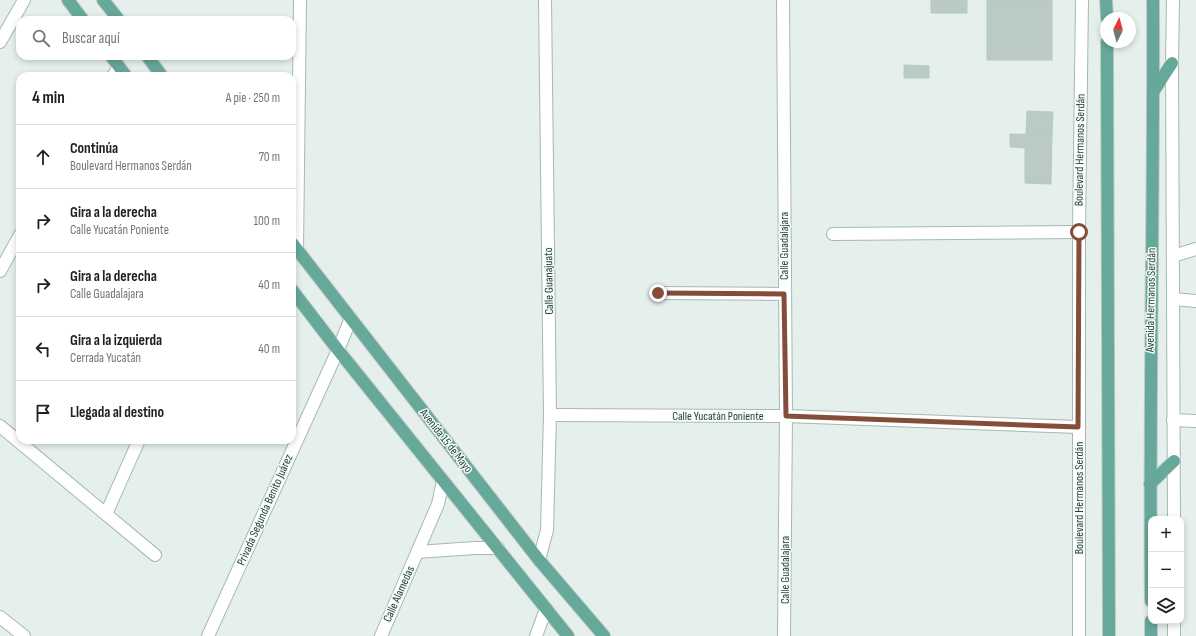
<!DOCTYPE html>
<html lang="es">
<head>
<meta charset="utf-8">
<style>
	body { margin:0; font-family:"Sofia Sans Condensed",sans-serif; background:#f6f6f6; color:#202124 }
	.controls { position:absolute; right:12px; bottom:12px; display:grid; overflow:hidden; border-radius:8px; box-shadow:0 2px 6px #0003 }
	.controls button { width:36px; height:36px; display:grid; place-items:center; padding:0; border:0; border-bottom:1px solid #e0e0e0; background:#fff; color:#202124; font:20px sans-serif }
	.compass { position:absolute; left:1100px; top:12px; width:36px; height:36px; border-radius:50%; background:#fff; box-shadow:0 2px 6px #0003; rotate:6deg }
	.stop { position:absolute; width:12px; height:12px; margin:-9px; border:3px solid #834d3a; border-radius:50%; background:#fff }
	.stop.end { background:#834d3a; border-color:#fff; box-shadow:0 1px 4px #0008 }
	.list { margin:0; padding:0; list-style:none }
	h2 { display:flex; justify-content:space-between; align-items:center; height:52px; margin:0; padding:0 16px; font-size:17px }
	h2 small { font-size:13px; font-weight:400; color:#757577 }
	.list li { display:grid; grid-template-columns:26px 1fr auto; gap:12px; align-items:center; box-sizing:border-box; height:64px; padding:0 16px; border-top:1px solid #e0e0e0 }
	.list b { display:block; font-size:15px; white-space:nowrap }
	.list p { margin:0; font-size:13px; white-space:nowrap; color:#757577 }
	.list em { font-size:13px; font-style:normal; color:#757577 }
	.icon { flex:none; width:22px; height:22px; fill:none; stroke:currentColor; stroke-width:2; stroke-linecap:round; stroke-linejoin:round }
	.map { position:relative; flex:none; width:1196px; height:636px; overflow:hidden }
	.search { position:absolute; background:#fff; box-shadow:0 2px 6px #0003; left:16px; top:16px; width:280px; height:44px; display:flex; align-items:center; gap:10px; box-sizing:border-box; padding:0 14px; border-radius:12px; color:#757577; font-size:15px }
	.panel { position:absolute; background:#fff; box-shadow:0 2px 6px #0003; left:16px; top:72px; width:280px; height:372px; border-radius:12px }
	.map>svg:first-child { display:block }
	.building { fill:#bacac4; stroke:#b6cac2 }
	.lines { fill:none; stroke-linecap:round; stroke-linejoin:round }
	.minor-casing { stroke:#a7b8b3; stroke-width:14 }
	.major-casing { stroke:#c1cac8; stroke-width:14 }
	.minor { stroke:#fff; stroke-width:12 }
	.major { stroke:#66a899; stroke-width:12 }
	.route { stroke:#834d3a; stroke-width:5 }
	.labels { text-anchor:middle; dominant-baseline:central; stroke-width:3; stroke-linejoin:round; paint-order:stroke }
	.street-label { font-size:12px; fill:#22433b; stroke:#f6fbf9 }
</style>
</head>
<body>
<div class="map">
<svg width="1196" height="636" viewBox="0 0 1196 636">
	<rect width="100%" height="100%" fill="#e5efeb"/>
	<g class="building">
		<rect x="931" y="0" width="36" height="13"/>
		<rect x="987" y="0" width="65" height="60"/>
		<path d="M904 65 929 66V78H904Z"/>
		<path d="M1027 111 1053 112 1052 135 1026 134Z"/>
		<path d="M1010 134 1052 135 1051 184 1025 183V148L1010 147Z"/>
	</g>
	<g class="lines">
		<defs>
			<g id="minor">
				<path d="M783 0 786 416 784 636"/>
				<path d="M1173 0 1172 63 1174 519"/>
				<path d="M0 42 24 0"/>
				<path d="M113 76 119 67"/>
				<path d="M833 234 1079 232"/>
				<path d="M297 249 300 0"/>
				<path d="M1173 256 1196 249"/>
				<path d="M0 271 20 235"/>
				<path d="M658 293 784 294"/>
				<path d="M1173 299 1196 301"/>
				<path d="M550 415 786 416 1078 427"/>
				<path d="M1173 420 1196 421"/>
				<path d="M0 426 155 555"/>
				<path d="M106 514 139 440"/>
				<path d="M417 552 475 548H498"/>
				<path d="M539 560 547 530 550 415 545 0"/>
				<path d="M0 617 24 636"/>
				<path d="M208 636 338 350 351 318"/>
				<path d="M381 636 438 504 443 481"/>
				<path d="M536 636 546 609"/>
				<path d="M1079 636V232L1082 0"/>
				<path d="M1174 636V621"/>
			</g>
			<g id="major">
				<path d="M68 0 83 20"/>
				<path d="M103 0 119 20"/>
				<path d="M1106 0 1107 18"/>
				<path d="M1107 42 1109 636"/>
				<path d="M111 56 126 76"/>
				<path d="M147 56 162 76"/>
				<path d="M1153 92 1172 63"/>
				<path d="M292 243 539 560 604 636"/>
				<path d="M292 290 338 350 568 636"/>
				<path d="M1150 484 1174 461"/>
				<path d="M1151 601C1149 400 1154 200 1153 0"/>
				<path d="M1151 621V636"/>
			</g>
		</defs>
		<use href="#minor" class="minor-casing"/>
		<use href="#major" class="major-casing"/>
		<use href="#minor" class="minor"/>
		<use href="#major" class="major"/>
	</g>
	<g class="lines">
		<path class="route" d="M658 293 784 294 786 416 1078 427 1079 232"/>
	</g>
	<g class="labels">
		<g class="street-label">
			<text transform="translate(1080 150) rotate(-89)">Boulevard Hermanos Serdán</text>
			<text transform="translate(784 246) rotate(-90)">Calle Guadalajara</text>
			<text transform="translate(549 281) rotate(-91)">Calle Guanajuato</text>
			<text transform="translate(1151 300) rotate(-89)">Avenida Hermanos Serdán</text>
			<text x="718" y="416">Calle Yucatán Poniente</text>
			<text transform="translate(446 441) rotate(52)">Avenida 15 de Mayo</text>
			<text transform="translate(1079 498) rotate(-90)">Boulevard Hermanos Serdán</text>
			<text transform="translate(265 510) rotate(-66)">Privada Segunda Benito Juárez</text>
			<text transform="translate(785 570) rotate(-90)">Calle Guadalajara</text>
			<text transform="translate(399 594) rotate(-66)">Calle Alamedas</text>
		</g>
	</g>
</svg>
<div class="controls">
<button>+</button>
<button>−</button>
<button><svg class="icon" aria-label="layers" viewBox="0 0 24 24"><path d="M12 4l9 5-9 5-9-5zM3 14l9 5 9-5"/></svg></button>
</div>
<svg class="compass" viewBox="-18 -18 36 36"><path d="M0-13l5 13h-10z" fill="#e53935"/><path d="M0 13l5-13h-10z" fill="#757577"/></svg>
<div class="stop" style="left:1079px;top:232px"></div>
<div class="stop end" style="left:658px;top:293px"></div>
<div class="search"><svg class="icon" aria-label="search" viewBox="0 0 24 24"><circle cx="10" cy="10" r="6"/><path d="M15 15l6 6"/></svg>Buscar aquí</div>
<section class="panel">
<h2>4 min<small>A pie · 250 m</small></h2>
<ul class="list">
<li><svg class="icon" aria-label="ahead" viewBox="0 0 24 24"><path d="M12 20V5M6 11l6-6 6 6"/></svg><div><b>Continúa</b><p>Boulevard Hermanos Serdán</p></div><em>70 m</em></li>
<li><svg class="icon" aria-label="right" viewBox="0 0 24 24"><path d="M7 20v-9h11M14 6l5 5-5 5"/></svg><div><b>Gira a la derecha</b><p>Calle Yucatán Poniente</p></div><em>100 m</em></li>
<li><svg class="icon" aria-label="right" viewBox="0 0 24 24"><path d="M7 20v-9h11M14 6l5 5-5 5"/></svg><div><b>Gira a la derecha</b><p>Calle Guadalajara</p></div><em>40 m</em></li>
<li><svg class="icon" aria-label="left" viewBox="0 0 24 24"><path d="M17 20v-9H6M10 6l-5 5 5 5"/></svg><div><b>Gira a la izquierda</b><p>Cerrada Yucatán</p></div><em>40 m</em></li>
<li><svg class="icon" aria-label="arrive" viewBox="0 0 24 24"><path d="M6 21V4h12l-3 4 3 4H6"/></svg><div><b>Llegada al destino</b></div></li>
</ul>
</section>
</div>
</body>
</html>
